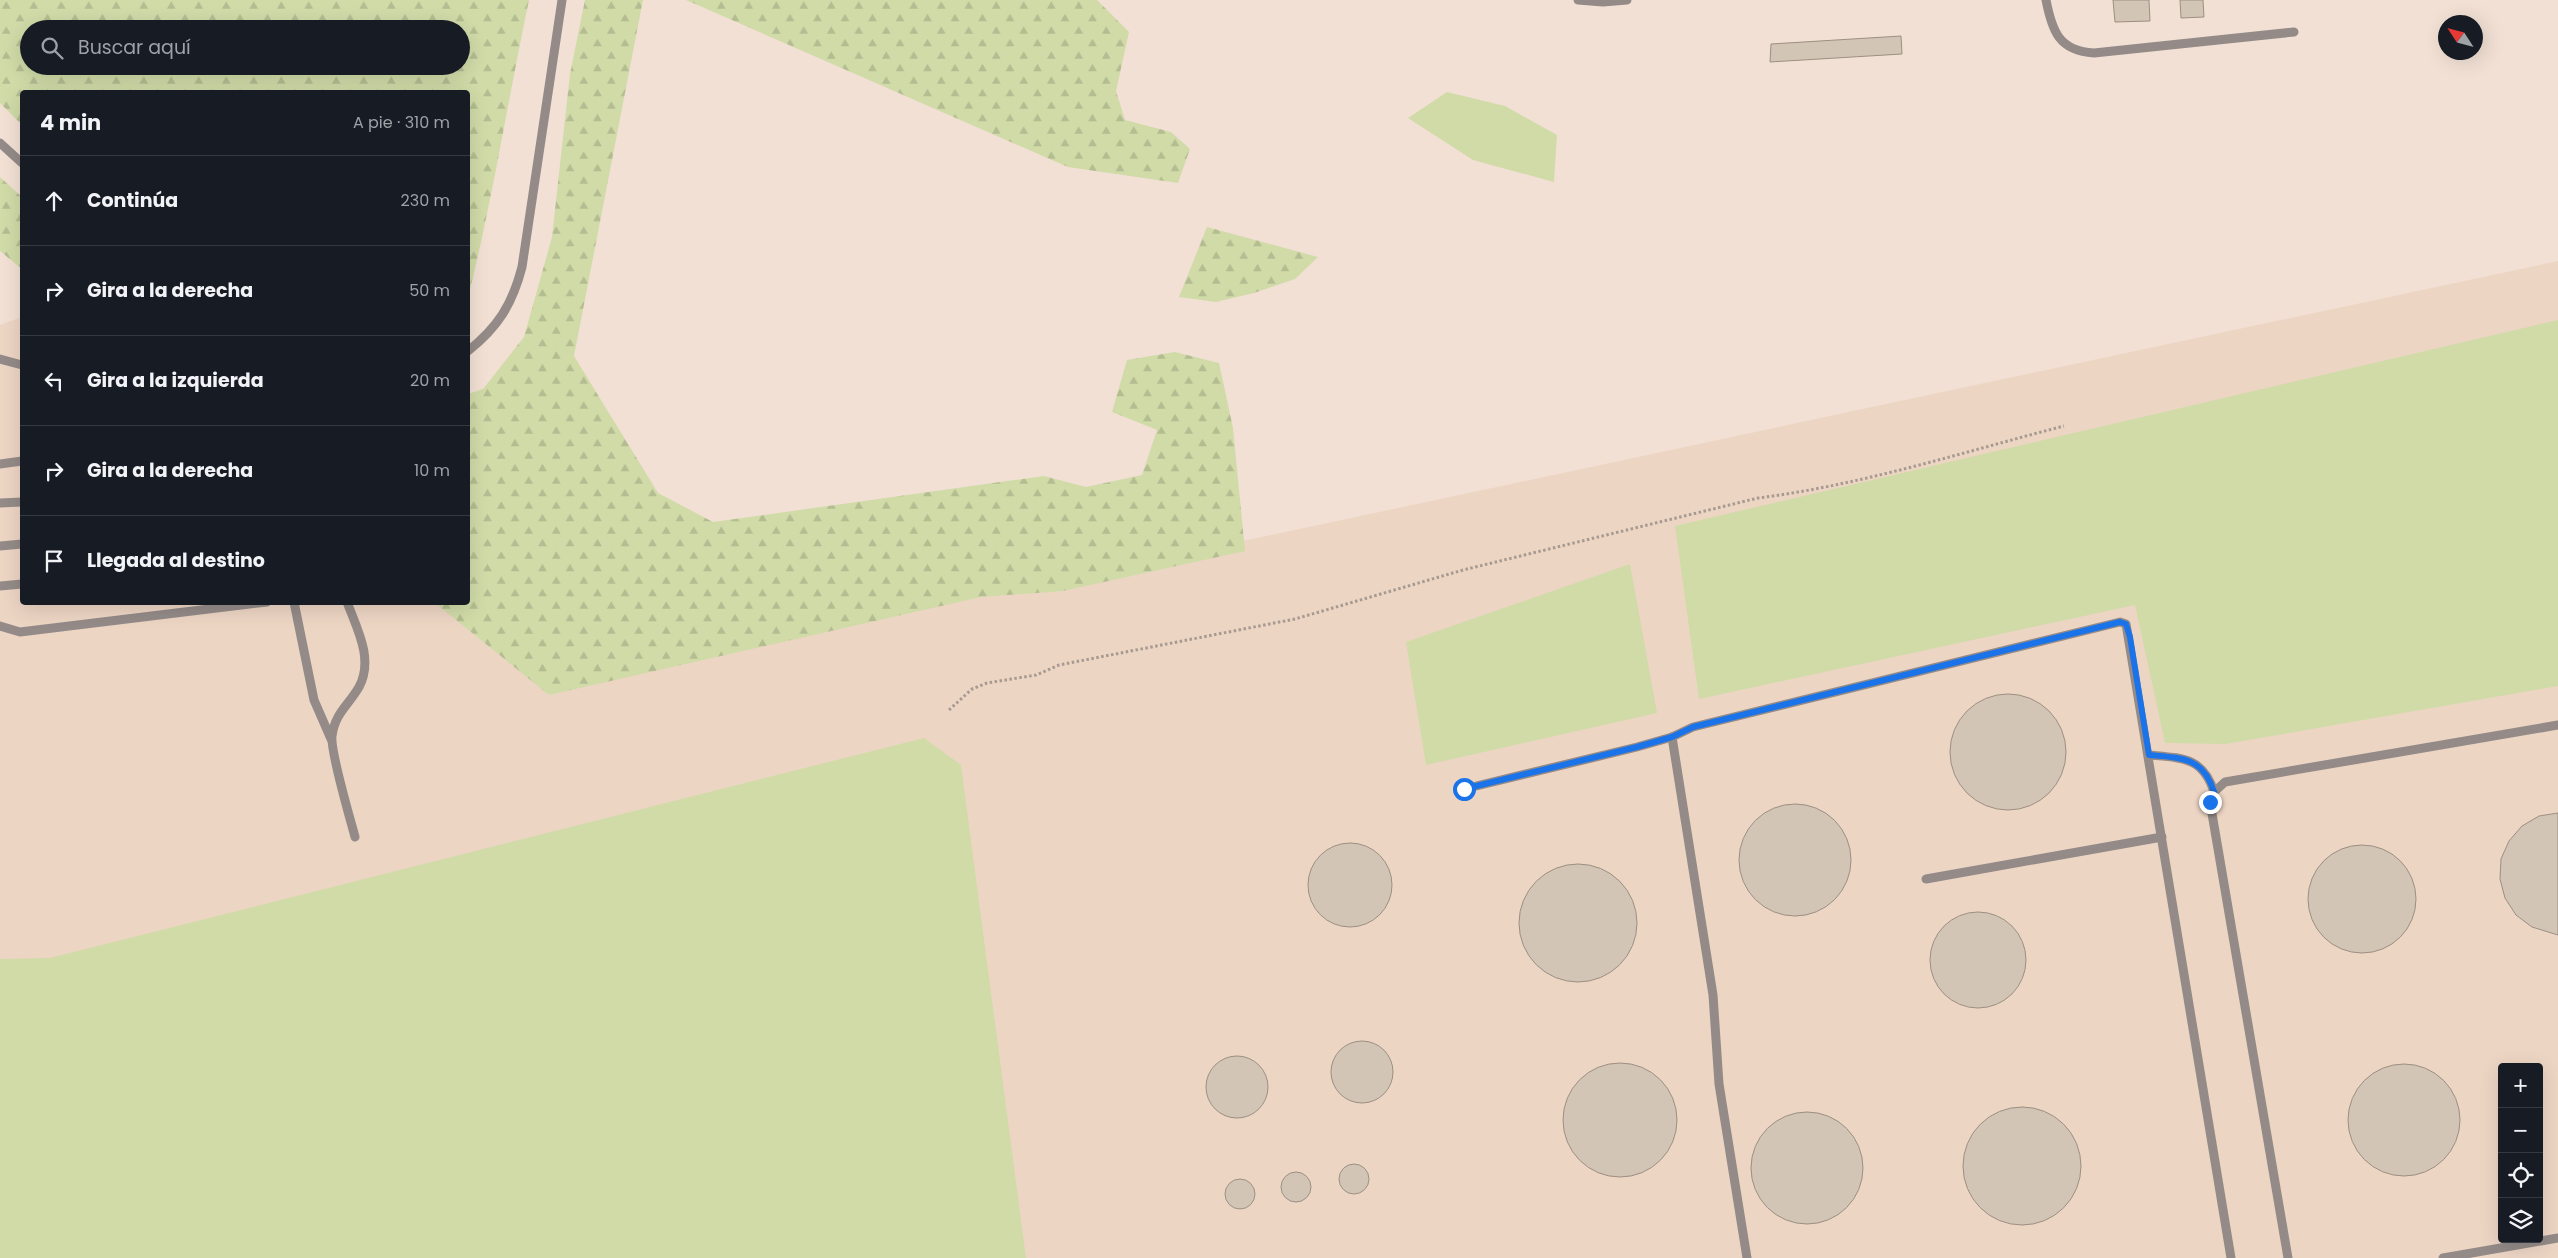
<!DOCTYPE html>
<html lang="es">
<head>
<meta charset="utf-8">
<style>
	body { margin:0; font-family:Poppins,sans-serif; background:#20242c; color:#f1f3f6 }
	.controls { position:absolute; right:15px; bottom:15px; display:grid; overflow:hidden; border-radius:5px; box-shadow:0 5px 20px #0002 }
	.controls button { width:45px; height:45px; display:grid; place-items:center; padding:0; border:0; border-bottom:1px solid #363941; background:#171b24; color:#f1f3f6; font:25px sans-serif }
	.compass { position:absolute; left:2438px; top:15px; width:45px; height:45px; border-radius:50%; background:#171b24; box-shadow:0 5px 20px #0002; rotate:306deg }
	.stop { position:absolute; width:15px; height:15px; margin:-11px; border:4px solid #1a73e8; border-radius:50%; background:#fff }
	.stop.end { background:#1a73e8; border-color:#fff; box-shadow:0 1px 5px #0008 }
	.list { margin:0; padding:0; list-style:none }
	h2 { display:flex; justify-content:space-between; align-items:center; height:65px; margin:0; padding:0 20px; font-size:21px }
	h2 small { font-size:16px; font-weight:400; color:#9ea1a6 }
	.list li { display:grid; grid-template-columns:32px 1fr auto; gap:15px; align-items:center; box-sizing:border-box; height:90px; padding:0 20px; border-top:1px solid #363941 }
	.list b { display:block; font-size:19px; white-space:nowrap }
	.list em { font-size:16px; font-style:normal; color:#9ea1a6 }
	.icon { flex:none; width:28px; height:28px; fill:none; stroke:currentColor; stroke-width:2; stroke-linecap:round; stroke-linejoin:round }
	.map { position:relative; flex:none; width:2558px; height:1258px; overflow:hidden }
	.search { position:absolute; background:#171b24; box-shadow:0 5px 20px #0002; left:20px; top:20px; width:450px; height:55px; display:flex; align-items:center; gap:12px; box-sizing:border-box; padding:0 18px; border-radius:28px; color:#9ea1a6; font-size:19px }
	.panel { position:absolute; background:#171b24; box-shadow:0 5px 20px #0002; left:20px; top:90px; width:450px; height:515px; border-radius:5px }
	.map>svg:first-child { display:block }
	.built { fill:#edd5c4; fill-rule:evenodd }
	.green { fill:#d0dba8 }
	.forest { fill:url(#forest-firs); fill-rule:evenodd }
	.building { fill:#d3c5b6; stroke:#9c8f81 }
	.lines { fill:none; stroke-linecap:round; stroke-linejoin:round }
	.path { stroke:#a79a91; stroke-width:3; stroke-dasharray:2.5 2.5; stroke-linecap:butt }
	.service { stroke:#948b88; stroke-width:9 }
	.route { stroke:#1a73e8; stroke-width:6 }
</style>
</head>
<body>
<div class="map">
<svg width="2558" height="1258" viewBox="0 0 2558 1258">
	<defs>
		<pattern id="forest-firs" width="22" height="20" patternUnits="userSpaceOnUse" patternTransform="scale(1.25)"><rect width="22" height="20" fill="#d0dba8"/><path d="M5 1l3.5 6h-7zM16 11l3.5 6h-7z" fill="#b4bd91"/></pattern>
	</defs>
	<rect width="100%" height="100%" fill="#f2e0d4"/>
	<path class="built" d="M2558 261V1258H0V325L22 317V602L459 603 567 685ZM2502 1067H2539V1239H2502Z"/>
	<g class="green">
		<path d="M1447 92 1505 106 1557 135 1554 182 1473 160 1408 118Z"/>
		<path d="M2558 320V686L2226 744 2165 743 2135 605 1699 699 1675 526Z"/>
		<path d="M1630 564 1657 713 1426 765 1406 642Z"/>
		<path d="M924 738 961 765 1026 1258H0V959L50 958Z"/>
	</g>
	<g class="forest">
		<path d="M0 0H529C508 99 493 199 468 297V92H22V125L0 103ZM29 29H461V66H29Z"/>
		<path d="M585 0H643L574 356 658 493 713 522 1044 476 1086 487 1142 475 1157 430 1112 412 1127 360 1175 352 1219 363 1233 428 1245 551 1063 591 981 597 549 695 435 603 468 602V394L483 389 524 337 552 237 570 74Z"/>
		<path d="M686 0H1097L1129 32 1116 91 1125 120 1171 132 1190 149 1178 183 1068 167Z"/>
		<path d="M0 177 22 197V269L0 251Z"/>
		<path d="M1207 227 1318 257 1295 279 1254 293 1216 302 1179 297Z"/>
	</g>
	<g class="building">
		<path d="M2113 0H2149L2150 21 2115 22Z"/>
		<path d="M2180 0H2203L2204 17 2181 18Z"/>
		<path d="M1901 36 1902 54 1770 62 1771 44Z"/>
		<circle cx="2008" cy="752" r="58"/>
		<circle cx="1795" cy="860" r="56"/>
		<path d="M2558 813V935L2532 927 2516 915 2505 898 2500 879 2501 859 2509 841 2522 826 2539 816Z"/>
		<circle cx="1350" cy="885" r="42"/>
		<circle cx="2362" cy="899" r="54"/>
		<circle cx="1578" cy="923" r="59"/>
		<circle cx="1978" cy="960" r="48"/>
		<circle cx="1362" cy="1072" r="31"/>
		<circle cx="1237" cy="1087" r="31"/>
		<circle cx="1620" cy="1120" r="57"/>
		<circle cx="2404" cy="1120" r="56"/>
		<circle cx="2022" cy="1166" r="59"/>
		<circle cx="1807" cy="1168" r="56"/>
		<circle cx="1354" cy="1179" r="15"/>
		<circle cx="1296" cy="1187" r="15"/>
		<circle cx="1240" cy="1194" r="15"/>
	</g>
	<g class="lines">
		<path class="path" d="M949 710 972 689 987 683 1036 675 1059 665 1295 619 1463 570 1758 498C1862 485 1963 452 2064 426"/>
		<g class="service">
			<path d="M1578 0 1603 2 1627 0"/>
			<path d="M2046 0C2052 31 2059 51 2094 53L2294 32"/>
			<path d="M0 143 22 163"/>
			<path d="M468 351C498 327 512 305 522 267L562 0"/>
			<path d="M0 359 22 365"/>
			<path d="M0 464 22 461"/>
			<path d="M0 503 22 502"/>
			<path d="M0 546 22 544"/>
			<path d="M0 586 22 584"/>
			<path d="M294 602 314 700 331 739"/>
			<path d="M347 602C357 629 374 659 359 687 348 706 335 713 332 736 330 751 350 818 355 837"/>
			<path d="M0 626 20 632 267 602"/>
			<path d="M1672 737 1713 995 1719 1084 1747 1258"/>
			<path d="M2149 755C2182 758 2203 757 2214 792"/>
			<path d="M1464 789 1637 747 1672 737 1693 727 2120 622 2126 624 2231 1258"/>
			<path d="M1926 879 2162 837"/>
			<path d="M2288 1258 2210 802 2214 792 2225 782 2558 725"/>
			<path d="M2443 1258 2558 1238"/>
		</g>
	</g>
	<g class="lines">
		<path class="route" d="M1464 789 1637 747 1672 737 1693 727 2120 622 2126 624 2130 637 2149 755C2182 758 2203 757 2214 792L2210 802"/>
	</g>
</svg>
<div class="controls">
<button>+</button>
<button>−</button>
<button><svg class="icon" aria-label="locate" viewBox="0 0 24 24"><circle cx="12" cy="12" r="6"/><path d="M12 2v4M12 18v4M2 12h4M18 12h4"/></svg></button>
<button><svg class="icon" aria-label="layers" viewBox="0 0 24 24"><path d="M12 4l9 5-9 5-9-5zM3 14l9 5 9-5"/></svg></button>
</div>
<svg class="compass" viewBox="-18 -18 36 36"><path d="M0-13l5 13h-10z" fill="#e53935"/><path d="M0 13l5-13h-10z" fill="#9ea1a6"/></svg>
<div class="stop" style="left:1464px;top:789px"></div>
<div class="stop end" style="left:2210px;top:802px"></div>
<div class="search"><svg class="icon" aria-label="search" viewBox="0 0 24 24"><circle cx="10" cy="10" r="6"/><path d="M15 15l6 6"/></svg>Buscar aquí</div>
<section class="panel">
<h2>4 min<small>A pie · 310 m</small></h2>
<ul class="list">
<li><svg class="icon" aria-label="ahead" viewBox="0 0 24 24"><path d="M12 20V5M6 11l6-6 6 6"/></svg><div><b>Continúa</b></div><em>230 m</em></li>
<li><svg class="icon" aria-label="right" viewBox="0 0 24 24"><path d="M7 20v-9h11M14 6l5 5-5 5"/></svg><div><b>Gira a la derecha</b></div><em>50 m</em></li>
<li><svg class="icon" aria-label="left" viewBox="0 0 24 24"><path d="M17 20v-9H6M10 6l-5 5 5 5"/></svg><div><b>Gira a la izquierda</b></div><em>20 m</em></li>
<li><svg class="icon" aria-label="right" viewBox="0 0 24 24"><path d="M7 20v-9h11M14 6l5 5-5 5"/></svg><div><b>Gira a la derecha</b></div><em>10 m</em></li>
<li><svg class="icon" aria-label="arrive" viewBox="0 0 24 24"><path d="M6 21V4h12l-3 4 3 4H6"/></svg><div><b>Llegada al destino</b></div></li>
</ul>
</section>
</div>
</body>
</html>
